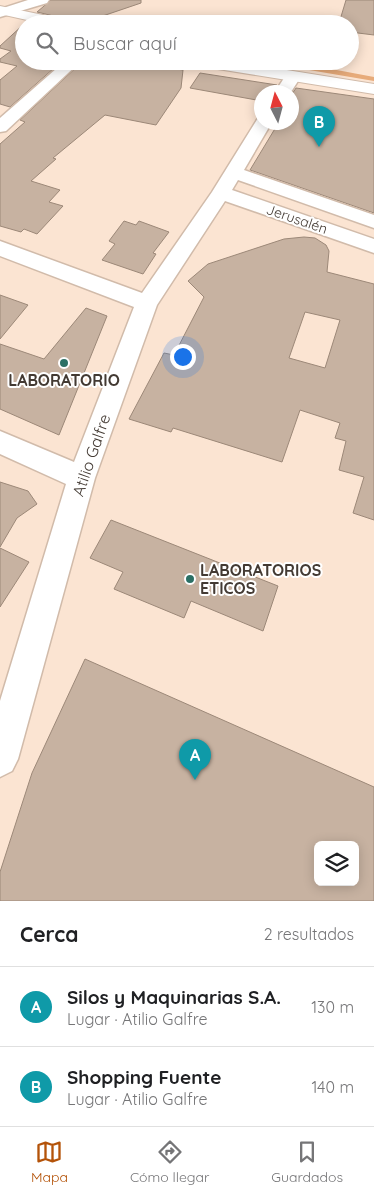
<!DOCTYPE html>
<html lang="es">
<head>
<meta charset="utf-8">
<style>
	body { margin:0; font-family:Quicksand,sans-serif; background:#f2f2f2; color:#202124 }
	.controls { position:absolute; right:15px; bottom:15px; display:grid; overflow:hidden; border-radius:8px; box-shadow:0 2px 12px #0003 }
	.controls button { width:45px; height:45px; display:grid; place-items:center; padding:0; border:0; border-bottom:1px solid #e0e0e0; background:#fff; color:#202124; font:25px sans-serif }
	.compass { position:absolute; left:254px; top:85px; width:45px; height:45px; border-radius:50%; background:#fff; box-shadow:0 2px 12px #0003; rotate:354deg }
	.you { position:absolute; left:182px; top:356px; width:18px; height:18px; margin:-12px; border:4px solid #fff; border-radius:50%; background:#1a73e8; box-shadow:0 0 0 8px #1a73e833 }
	.badge { display:grid; place-items:center; width:32px; height:32px; border-radius:50%; background:#b45309; color:#fff; font-size:16px; font-weight:700 }
	.pin { position:absolute; translate:-50% -41px; filter:drop-shadow(0 1px 2px #0008) }
	.pin::after { content:''; position:absolute; top:26px; width:18px; height:15px; background:inherit; clip-path:polygon(0 0,100% 0,50% 100%) }
	.list { margin:0; padding:0; list-style:none }
	h2 { display:flex; justify-content:space-between; align-items:center; height:65px; margin:0; padding:0 20px; font-size:21px }
	h2 small { font-size:16px; font-weight:400; color:#757577 }
	.list li { display:grid; grid-template-columns:32px 1fr auto; gap:15px; align-items:center; box-sizing:border-box; height:80px; padding:0 20px; border-top:1px solid #e0e0e0 }
	.list b { display:block; font-size:19px; white-space:nowrap }
	.list p { margin:0; font-size:16px; white-space:nowrap; color:#757577 }
	.list em { font-size:16px; font-style:normal; color:#757577 }
	.icon { flex:none; width:28px; height:28px; fill:none; stroke:currentColor; stroke-width:2; stroke-linecap:round; stroke-linejoin:round }
	.map { position:relative; flex:none; width:374px; height:901px; overflow:hidden }
	.search { position:absolute; background:#fff; box-shadow:0 2px 12px #0003; left:15px; right:15px; top:15px; height:55px; display:flex; align-items:center; gap:12px; box-sizing:border-box; padding:0 18px; border-radius:28px; color:#757577; font-size:19px }
	.sheet { height:225px; background:#fff }
	nav { display:flex; justify-content:space-around; align-items:center; box-sizing:border-box; height:70px; border-top:1px solid #e0e0e0; background:#fff; font-size:14px; color:#757577 }
	nav a { display:grid; justify-items:center; gap:2px }
	nav .on { color:#b45309 }
	.map>svg:first-child { display:block }
	.green { fill:#e7ab7a }
	.building { fill:#c7b2a1; stroke:#9c8878; fill-rule:evenodd }
	.lines { fill:none; stroke-linecap:round; stroke-linejoin:round }
	.minor-casing { stroke:#d1bbaa; stroke-width:3 }
	.highway-casing { stroke:#d1bbaa; stroke-width:2 }
	.minor { fill:#fff; fill-rule:evenodd }
	.highway { fill:#fff; fill-rule:evenodd }
	.poi-dot { fill:#2b7065; stroke:#fff; stroke-width:2 }
	.labels { text-anchor:middle; dominant-baseline:central; stroke-width:4; stroke-linejoin:round; paint-order:stroke }
	.far-street-label { font-size:14px; fill:#433a33; stroke:#fff }
	.poi-label { font-size:16px; font-weight:bold; fill:#433a33; stroke:#fff }
	.street-label { font-size:16px; fill:#433a33; stroke:#fff }
</style>
</head>
<body>
<div class="map">
<svg width="374" height="901" viewBox="0 0 374 901">
	<rect width="100%" height="100%" fill="#fbe4d2"/>
	<path class="green" d="M256 61C296 61 335 70 374 77V81Z"/>
	<g class="building">
		<path d="M51 0H141V3L82 23 37 12Z"/>
		<path d="M346 0H374V35L350 32V23L341 22 340 20Z"/>
		<path d="M24 24V62L62 61 10 107 0 104V80L17 66 0 62V59L11 51 0 48V46Z"/>
		<path d="M83 61H129L183 70 181 88 156 125 105 115 53 158 56 159 31 181 60 190 49 202 63 206 37 234 24 229 21 232 0 226V144L25 122 20 120Z"/>
		<path d="M200 73 277 85 273 92H262V101L190 88Z"/>
		<path d="M296 88 374 99V213L250 170 279 122H292V94Z"/>
		<path d="M124 221 136 225 139 221 169 232 153 253 156 254 143 274 102 260 115 244 109 241Z"/>
		<path d="M304 237 315 238 326 245 329 251 327 272 374 284V520L353 513 364 477 339 470 346 441 335 438 340 423 300 410 282 462 173 428 171 432 129 419 164 353 174 355 204 297 188 281 208 264 284 239ZM305 312 340 320 325 368 289 358Z"/>
		<path d="M0 295 28 305 0 339Z"/>
		<path d="M86 308 107 316 59 435 0 409V344L44 359Z"/>
		<path d="M0 482 28 491 37 504 17 518 0 547Z"/>
		<path d="M111 520 278 586 263 631 191 601 184 618 114 589 123 572 90 558Z"/>
		<path d="M0 548 29 562 0 607Z"/>
		<path d="M85 659 374 787V901H0V872L32 773ZM318 845H355V882H318Z"/>
	</g>
	<g class="lines">
		<defs>
			<g id="minor">
				<path d="M28 0H49L47 3 0 17V9Z"/>
				<path d="M65 61H81L6 131 0 132V118Z"/>
				<path d="M292 73 300 78 291 92H275L286 75Z"/>
				<path d="M258 118H262V122H272L244 170 374 215V228L238 180 232 190 374 239V253L225 201 157 305 95 478 18 759 12 771 0 777V701L66 484 0 454V431L74 462 134 307 0 256V241L142 293 212 192Z"/>
			</g>
			<g id="highway">
				<path d="M0 6 67 20 74 24H45L0 14Z"/>
				<path d="M191 61H231L374 84V94L199 66Z"/>
			</g>
		</defs>
		<use href="#minor" class="minor-casing"/>
		<use href="#highway" class="highway-casing"/>
		<use href="#minor" class="minor"/>
		<use href="#highway" class="highway"/>
	</g>
	<g class="poi-dot">
		<circle cx="64" cy="363" r="5"/>
		<circle cx="190" cy="579" r="5"/>
	</g>
	<g class="labels">
		<g class="far-street-label">
			<text transform="translate(297 219) rotate(19)">Jerusalén</text>
		</g>
		<g class="poi-label">
			<text x="64" y="380">LABORATORIO</text>
			<text x="200" y="570" text-anchor="start">LABORATORIOS<tspan x="200" dy="18">ETICOS</tspan></text>
		</g>
		<g class="street-label">
			<text transform="translate(91 455) rotate(-71)">Atilio Galfre</text>
		</g>
	</g>
</svg>
<div class="controls">
<button><svg class="icon" aria-label="layers" viewBox="0 0 24 24"><path d="M12 4l9 5-9 5-9-5zM3 14l9 5 9-5"/></svg></button>
</div>
<svg class="compass" viewBox="-18 -18 36 36"><path d="M0-13l5 13h-10z" fill="#e53935"/><path d="M0 13l5-13h-10z" fill="#757577"/></svg>
<div class="you"></div>
<div class="pin badge" style="left:195px;top:780px;background:#0f9aa8">A</div>
<div class="pin badge" style="left:319px;top:147px;background:#0f9aa8">B</div>
<div class="search"><svg class="icon" aria-label="search" viewBox="0 0 24 24"><circle cx="10" cy="10" r="6"/><path d="M15 15l6 6"/></svg>Buscar aquí</div>
</div>
<section class="sheet">
<h2>Cerca<small>2 resultados</small></h2>
<ul class="list">
<li><span class="badge" style="background:#0f9aa8">A</span><div><b>Silos y Maquinarias S.A.</b><p>Lugar · Atilio Galfre</p></div><em>130 m</em></li>
<li><span class="badge" style="background:#0f9aa8">B</span><div><b>Shopping Fuente</b><p>Lugar · Atilio Galfre</p></div><em>140 m</em></li>
</ul>
</section>
<nav>
<a class="on"><svg class="icon" aria-label="map" viewBox="0 0 24 24"><path d="M3 6l6-2 6 2 6-2v14l-6 2-6-2-6 2zM9 4v14M15 6v14"/></svg>Mapa</a>
<a><svg class="icon" aria-label="directions" viewBox="0 0 24 24"><path d="M12 3l9 9-9 9-9-9zM9 14v-3h6M13 9l2 2-2 2"/></svg>Cómo llegar</a>
<a><svg class="icon" aria-label="saved" viewBox="0 0 24 24"><path d="M7 4h10v16l-5-4-5 4z"/></svg>Guardados</a>
</nav>
</body>
</html>
